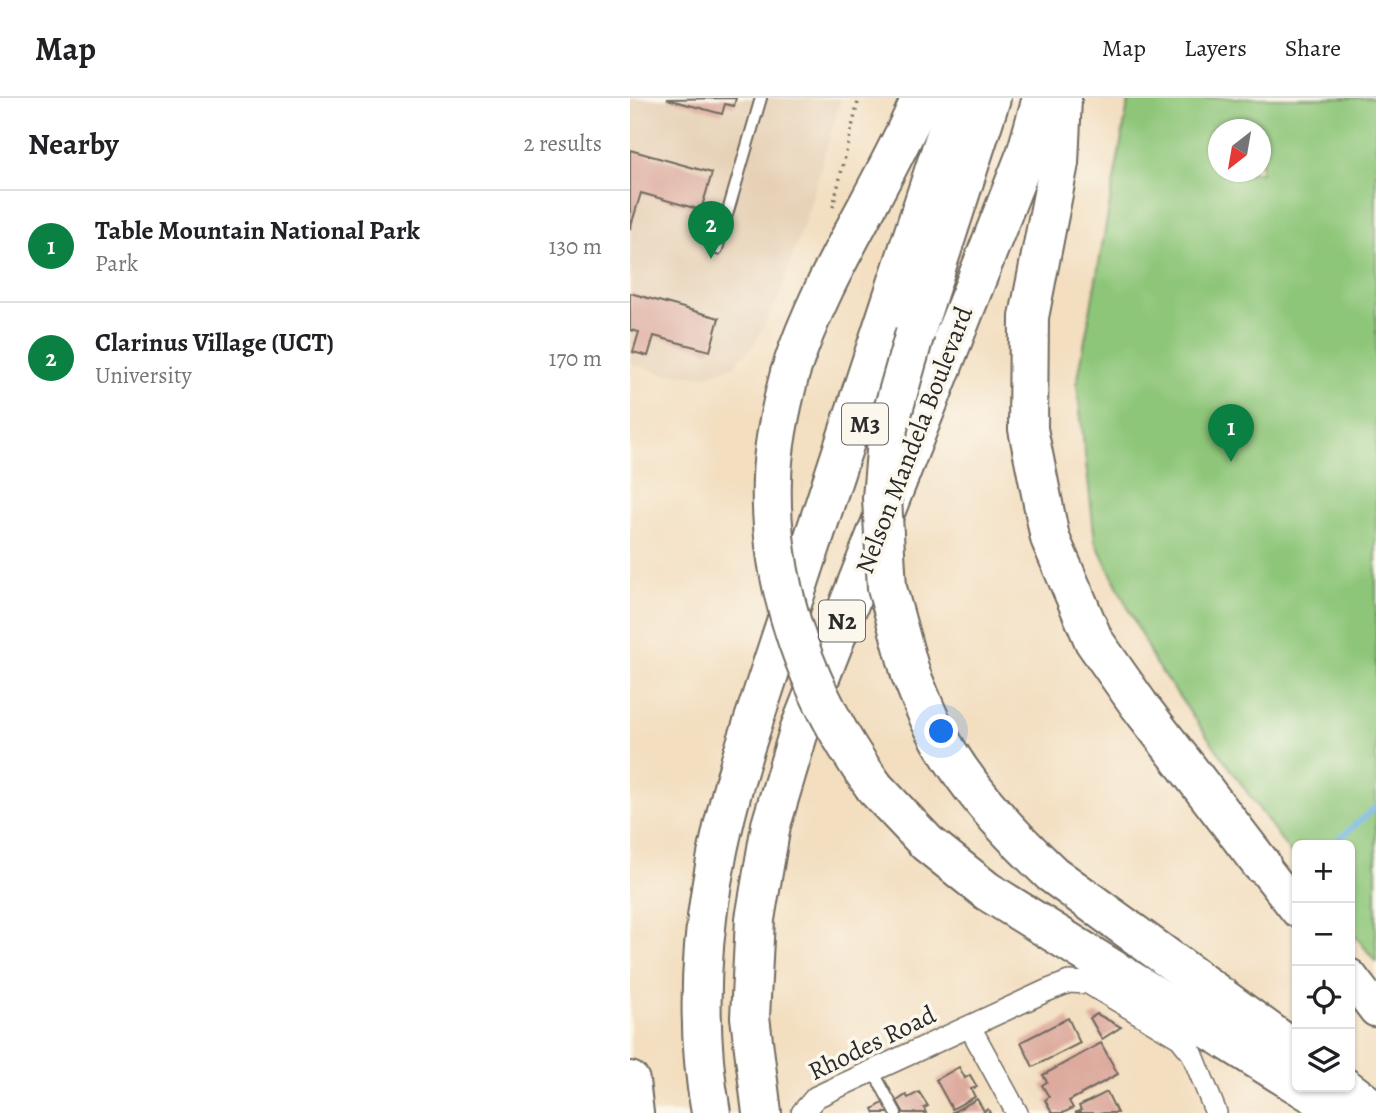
<!DOCTYPE html>
<html lang="en">
<head>
<meta charset="utf-8">
<style>
	body { margin:0; font-family:Alegreya,serif; background:#f2f2f2; color:#202124 }
	.controls { position:absolute; right:21px; bottom:21px; display:grid; overflow:hidden; border-radius:10px; box-shadow:0 2px 5px #0004 }
	.controls button { width:63px; height:63px; display:grid; place-items:center; padding:0; border:0; border-bottom:2px solid #e0e0e0; background:#fff; color:#202124; font:35px sans-serif }
	.compass { position:absolute; left:578px; top:21px; width:63px; height:63px; border-radius:50%; background:#fff; box-shadow:0 2px 5px #0004; rotate:211deg }
	.you { position:absolute; left:312px; top:634px; width:24px; height:24px; margin:-18px; border:5px solid #fff; border-radius:50%; background:#1a73e8; box-shadow:0 0 0 10px #1a73e833 }
	.badge { display:grid; place-items:center; width:46px; height:46px; border-radius:50%; background:#0b8043; color:#fff; font-size:23px; font-weight:700 }
	.pin { position:absolute; translate:-50% -58px; filter:drop-shadow(0 2px 4px #0008) }
	.pin::after { content:''; position:absolute; top:37px; width:24px; height:21px; background:inherit; clip-path:polygon(0 0,100% 0,50% 100%) }
	.list { margin:0; padding:0; list-style:none }
	h2 { display:flex; justify-content:space-between; align-items:center; height:91px; margin:0; padding:0 28px; font-size:30px }
	h2 small { font-size:23px; font-weight:400; color:#757577 }
	.list li { display:grid; grid-template-columns:46px 1fr auto; gap:21px; align-items:center; box-sizing:border-box; height:112px; padding:0 28px; border-top:2px solid #e0e0e0 }
	.list b { display:block; font-size:26px; white-space:nowrap }
	.list p { margin:0; font-size:23px; white-space:nowrap; color:#757577 }
	.list em { font-size:23px; font-style:normal; color:#757577 }
	.icon { flex:none; width:38px; height:38px; fill:none; stroke:currentColor; stroke-width:2; stroke-linecap:round; stroke-linejoin:round }
	.map { position:relative; flex:none; width:746px; height:1015px; overflow:hidden }
	header { display:flex; align-items:center; gap:42px; box-sizing:border-box; height:98px; padding:0 35px; background:#fff; border-bottom:2px solid #e0e0e0 }
	header strong { font-size:33px }
	nav { display:flex; gap:38px; margin-inline-start:auto; font-size:24px }
	main { display:flex }
	aside { flex:1; background:#fff }
	.map>svg:first-child { display:block }
	.built { fill:#e6d0b5 }
	.green { fill:#8ec679; stroke:#5c7852; stroke-width:2; fill-rule:evenodd }
	.lines { fill:none; stroke-linecap:round; stroke-linejoin:round }
	.stream { stroke:#6eb3e4; stroke-width:6 }
	.building { fill:#ddaa9e }
	.lane-casing { stroke:#716a5f; stroke-width:14 }
	.street-casing { stroke:#716a5f; stroke-width:24 }
	.primary-casing { stroke:#716a5f; stroke-width:37 }
	.highway-casing { stroke:#716a5f; stroke-width:42 }
	.path { stroke:#716a5f; stroke-width:3.5; stroke-dasharray:2 5; stroke-linecap:butt }
	.lane { stroke:#fff; stroke-width:10 }
	.street { stroke:#fff; stroke-width:21 }
	.primary { stroke:#fff; stroke-width:33 }
	.highway { stroke:#fff; stroke-width:38 }
	.highway-bridge-casing { stroke:#716a5f; stroke-width:42; stroke-linecap:butt }
	.highway-bridge { stroke:#fff; stroke-width:38 }
	.labels { text-anchor:middle; dominant-baseline:central; stroke-width:7; stroke-linejoin:round; paint-order:stroke }
	.shield { fill:#fbf7ec; stroke:#696865; stroke-width:2 }
	.shield-label { font-size:24px; font-weight:bold; fill:#2b2b2b }
	.street-label { font-size:26px; fill:#2b2b2b; stroke:#fbf7ec }
</style>
</head>
<body>
<header>
<strong>Map</strong>
<nav><a>Map</a><a>Layers</a><a>Share</a></nav>
</header>
<main>
<aside>
<h2>Nearby<small>2 results</small></h2>
<ul class="list">
<li><span class="badge">1</span><div><b>Table Mountain National Park</b><p>Park</p></div><em>130 m</em></li>
<li><span class="badge">2</span><div><b>Clarinus Village (UCT)</b><p>University</p></div><em>170 m</em></li>
</ul>
</aside>
<div class="map">
<svg width="746" height="1015" viewBox="0 0 746 1015">
	<rect width="100%" height="100%" fill="#fbf7ec"/>
	<filter id="ink" filterUnits="userSpaceOnUse"><feTurbulence type="fractalNoise" baseFrequency=".0143" numOctaves="2"/><feDisplacementMap in="SourceGraphic" scale="14" xChannelSelector="R" yChannelSelector="G"/><feConvolveMatrix kernelMatrix="1 2 1 2 8 2 1 2 1" color-interpolation-filters="sRGB"/></filter>
	<filter id="wash" filterUnits="userSpaceOnUse"><feTurbulence type="fractalNoise" baseFrequency=".00686" numOctaves="4" result="noise"/><feDisplacementMap in="SourceGraphic" scale="28" xChannelSelector="R" yChannelSelector="G"/><feGaussianBlur stdDeviation="1.57" result="paint"/><feColorMatrix in="noise" values="0 0 0 0 0 0 0 0 0 0 0 0 0 0 0 0 0 1.4 0 .05"/><feComposite in="paint" operator="in"/></filter>
	<g filter="url(#wash)">
		<rect width="100%" height="100%" fill="#f3dec0"/>
		<path class="built" d="M0 0H211L176 120 147 203 125 245 105 267 76 278 36 276 0 266Z"/>
		<path class="green" d="M499 0H746V864L720 831V747H667V764L525 565 465 443 447 286ZM589 32H631V74H589Z"/>
		<g class="lines">
			<path class="stream" d="M702 747 746 709"/>
		</g>
		<g id="blocks">
			<g class="building">
				<path d="M106 0 104 8 95 6 92 16 37 1Z"/>
				<path d="M0 52 82 75 71 112 11 95 0 131Z"/>
				<path d="M0 195 89 220 80 253 24 238 18 258 3 254 9 234 0 232Z"/>
				<path d="M467 916 491 929 472 941 460 920Z"/>
				<path d="M438 920 450 945 403 969 391 944Z"/>
				<path d="M471 945 488 976 439 1003 443 1010 433 1015H422L415 1002 419 999 412 987 417 984 413 977Z"/>
				<path d="M329 969 335 980 340 977 347 989 341 991 345 999 322 1011 306 982Z"/>
				<path d="M289 994 298 1008 294 1010 296 1015H274L267 1003 276 997 278 1000Z"/>
				<path d="M477 994 487 1015H445L451 1012 449 1008Z"/>
				<path d="M347 1001 354 1013 358 1011 360 1015H321Z"/>
				<path d="M255 1004 261 1015H245L243 1011Z"/>
			</g>
		</g>
	</g>
	<g filter="url(#ink)">
		<use href="#blocks" fill-opacity="0" stroke="#716a5f" stroke-width="2"/>
		<g class="lines">
			<defs>
				<g id="lane">
					<path d="M87 151 131 0"/>
					<path d="M243 973 266 1015"/>
				</g>
				<g id="street">
					<path d="M340 929 387 1015"/>
					<path d="M172 1015 186 999 416 893 439 884 458 885 550 940 562 955 586 1015"/>
				</g>
				<g id="primary">
					<path d="M631 766 667 812"/>
					<path d="M720 878 746 912"/>
				</g>
				<g id="highway">
					<path d="M432 0 429 65 399 219 398 331 420 440 464 543 509 607 631 766"/>
					<path d="M285 235 361 0"/>
					<path d="M160 275C191 177 251 94 291 0"/>
					<path d="M281 577C288 593 294 610 302 626 332 685 375 731 422 776L667 954"/>
					<path d="M245 690 297 745 357 793 667 986"/>
					<path d="M0 983 4 1015"/>
					<path d="M672 989 714 1015"/>
					<path d="M714 989 746 1013"/>
					<path d="M81 1015C59 893 78 766 115 649L328 0"/>
					<path d="M132 1015 120 919 125 821 141 727 169 633 396 56 412 0"/>
				</g>
			</defs>
			<use href="#lane" class="lane-casing"/>
			<use href="#street" class="street-casing"/>
			<use href="#primary" class="primary-casing"/>
			<use href="#highway" class="highway-casing"/>
			<path class="path" d="M203 109 229 0"/>
			<use href="#lane" class="lane"/>
			<use href="#street" class="street"/>
			<use href="#primary" class="primary"/>
			<use href="#highway" class="highway"/>
			<defs>
				<g id="highway-bridge">
					<path d="M160 275C151 309 143 344 142 380 138 491 180 601 245 690"/>
					<path d="M281 577 257 490 252 400 258 330 285 235"/>
				</g>
			</defs>
			<use href="#highway-bridge" class="highway-bridge-casing"/>
			<use href="#highway-bridge" class="highway-bridge"/>
		</g>
	</g>
	<g class="labels">
		<g class="shield">
			<rect x="212" y="305.5" width="46" height="41" rx="5"/>
			<rect x="189" y="502.5" width="46" height="41" rx="5"/>
		</g>
		<g class="shield-label">
			<text x="235" y="326">M3</text>
			<text x="212" y="523">N2</text>
		</g>
		<g class="street-label">
			<text transform="translate(284 342) rotate(-69)">Nelson Mandela Boulevard</text>
			<text transform="translate(242 945) rotate(-26)">Rhodes Road</text>
		</g>
	</g>
</svg>
<div class="controls">
<button>+</button>
<button>−</button>
<button><svg class="icon" aria-label="locate" viewBox="0 0 24 24"><circle cx="12" cy="12" r="6"/><path d="M12 2v4M12 18v4M2 12h4M18 12h4"/></svg></button>
<button><svg class="icon" aria-label="layers" viewBox="0 0 24 24"><path d="M12 4l9 5-9 5-9-5zM3 14l9 5 9-5"/></svg></button>
</div>
<svg class="compass" viewBox="-18 -18 36 36"><path d="M0-13l5 13h-10z" fill="#e53935"/><path d="M0 13l5-13h-10z" fill="#757577"/></svg>
<div class="you"></div>
<div class="pin badge" style="left:601px;top:364px">1</div>
<div class="pin badge" style="left:81px;top:161px">2</div>
</div>
</main>
</body>
</html>
